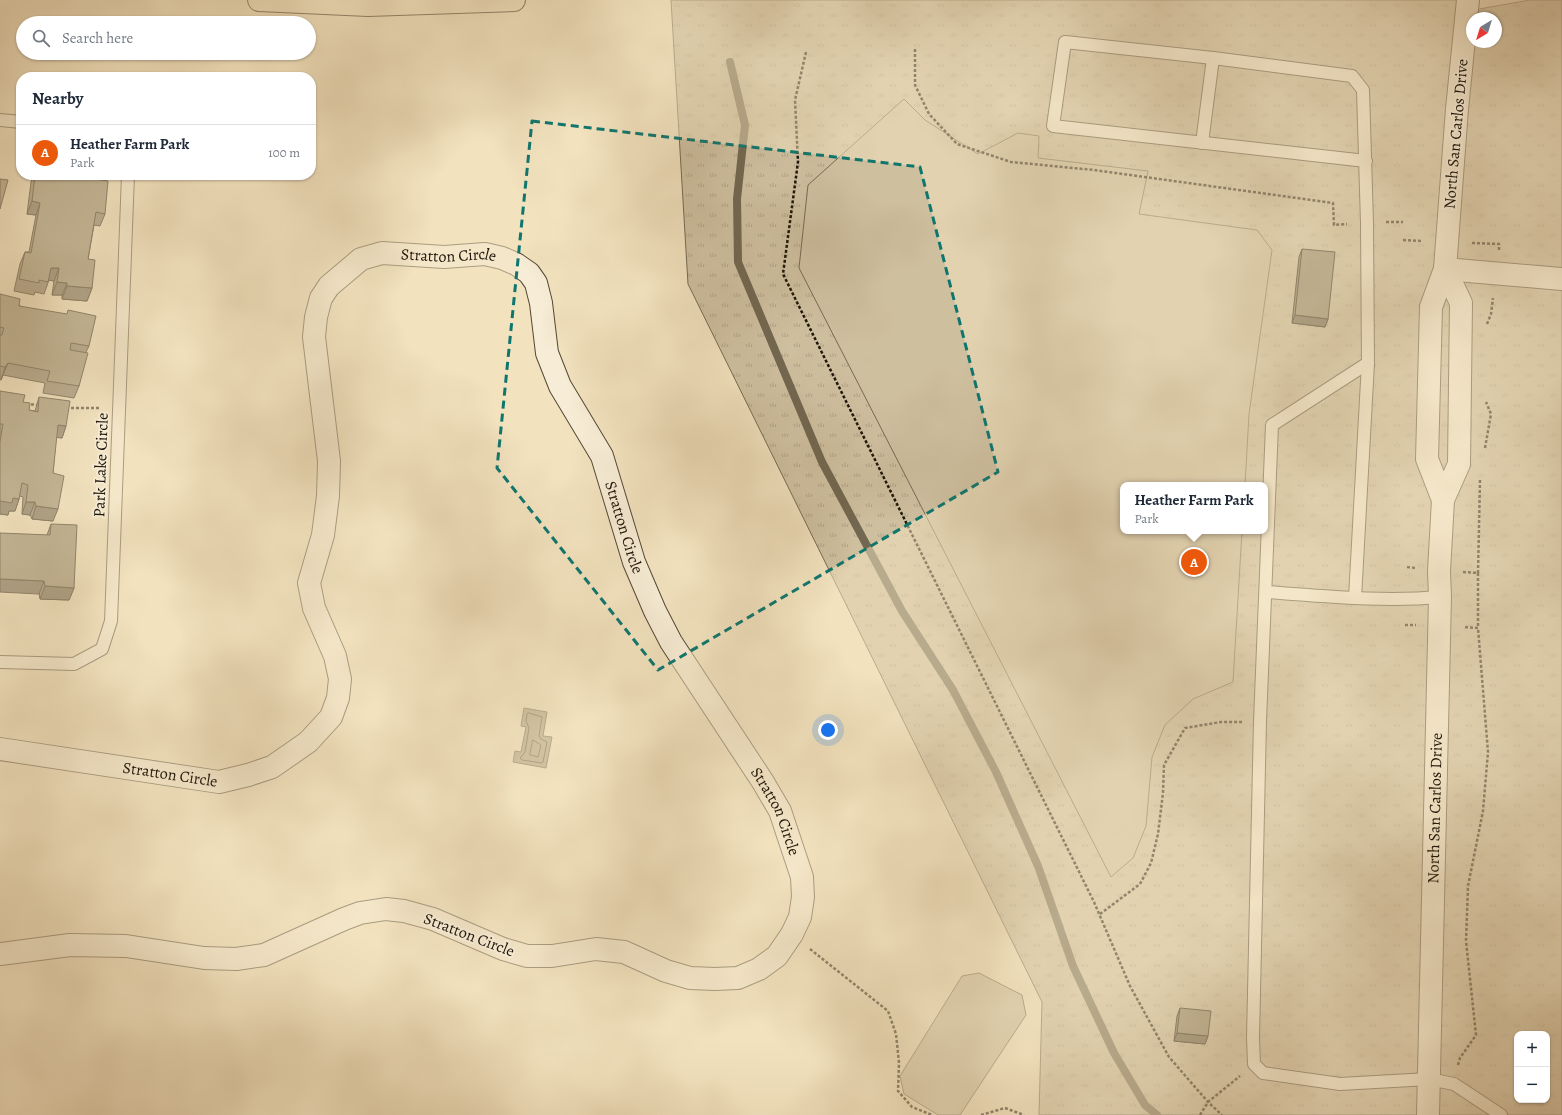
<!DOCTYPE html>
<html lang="en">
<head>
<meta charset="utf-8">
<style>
	body { margin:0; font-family:Alegreya,serif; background:#f6f6f7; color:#1f2937 }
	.controls { position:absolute; right:12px; bottom:12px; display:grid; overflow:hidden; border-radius:8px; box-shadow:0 1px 3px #0004 }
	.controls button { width:36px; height:36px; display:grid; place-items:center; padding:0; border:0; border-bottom:1px solid #e0e1e3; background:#fff; color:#1f2937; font:20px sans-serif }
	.compass { position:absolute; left:1466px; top:12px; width:36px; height:36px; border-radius:50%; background:#fff; box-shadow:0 1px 3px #0004; rotate:218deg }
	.you { position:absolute; left:828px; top:730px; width:14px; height:14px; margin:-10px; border:3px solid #fff; border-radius:50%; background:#1a73e8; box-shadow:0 0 0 6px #1a73e833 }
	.badge { display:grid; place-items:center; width:26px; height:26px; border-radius:50%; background:#ea580c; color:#fff; font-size:13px; font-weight:700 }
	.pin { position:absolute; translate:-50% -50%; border:2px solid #fff; box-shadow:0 1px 4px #0006 }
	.popup { position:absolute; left:1120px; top:482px; width:148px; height:52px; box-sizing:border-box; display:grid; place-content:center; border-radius:8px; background:#fff; filter:drop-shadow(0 1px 3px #0005); font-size:13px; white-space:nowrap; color:#747a83 }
	.popup b { font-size:15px; color:#1f2937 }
	.popup::after { content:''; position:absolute; left:50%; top:100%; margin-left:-8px; border:8px solid transparent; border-top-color:#fff }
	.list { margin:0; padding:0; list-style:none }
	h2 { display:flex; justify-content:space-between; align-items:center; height:52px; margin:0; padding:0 16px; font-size:17px }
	h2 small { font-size:13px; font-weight:400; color:#747a83 }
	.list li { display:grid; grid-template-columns:26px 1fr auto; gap:12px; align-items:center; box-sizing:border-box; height:56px; padding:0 16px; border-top:1px solid #e0e1e3 }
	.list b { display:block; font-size:15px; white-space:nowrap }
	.list p { margin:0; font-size:13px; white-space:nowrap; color:#747a83 }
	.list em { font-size:13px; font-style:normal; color:#747a83 }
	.icon { flex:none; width:22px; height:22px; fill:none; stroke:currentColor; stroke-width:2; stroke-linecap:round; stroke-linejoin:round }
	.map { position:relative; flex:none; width:1562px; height:1115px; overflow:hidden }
	.search { position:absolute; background:#fff; box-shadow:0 1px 3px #0004; left:16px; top:16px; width:300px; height:44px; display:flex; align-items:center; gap:10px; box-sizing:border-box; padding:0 14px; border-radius:22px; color:#747a83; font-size:15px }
	.panel { position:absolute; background:#fff; box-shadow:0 1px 3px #0004; left:16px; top:72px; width:300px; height:108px; border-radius:16px }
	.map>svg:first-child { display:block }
	.park { fill:url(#park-tufts); stroke:#766a54; fill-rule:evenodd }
	.pitch { fill:#cebf9f; stroke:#766a54 }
	.water { fill:#aa9d80; stroke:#726750 }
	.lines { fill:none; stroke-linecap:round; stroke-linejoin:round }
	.shore { stroke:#645a44; stroke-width:1 }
	.stream { stroke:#726750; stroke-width:8 }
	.service-casing { stroke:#534936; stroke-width:14 }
	.minor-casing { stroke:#534936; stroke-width:24 }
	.tertiary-casing { stroke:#534936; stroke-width:24 }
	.trunk-casing { stroke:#1e1609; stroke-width:24 }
	.path { stroke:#1e1609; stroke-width:2.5; stroke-dasharray:3 2; stroke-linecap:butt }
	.service { stroke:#f7ecd5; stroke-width:12 }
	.minor { stroke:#f7ecd5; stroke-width:22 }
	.tertiary { stroke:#f7ecd5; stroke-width:22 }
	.trunk { stroke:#f2e2be; stroke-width:22 }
	.wall { fill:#786e59; stroke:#1e1609 }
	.shaded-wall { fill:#625a48; stroke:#1e1609 }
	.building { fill:#8c8067; stroke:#1e1609 }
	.marked { fill:none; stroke:#0f766e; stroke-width:3; stroke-dasharray:8 5; stroke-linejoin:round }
	.labels { text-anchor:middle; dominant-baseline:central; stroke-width:4; stroke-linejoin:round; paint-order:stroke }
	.street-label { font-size:16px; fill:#1e1609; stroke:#f7ecd5 }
</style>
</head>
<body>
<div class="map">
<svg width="1562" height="1115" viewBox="0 0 1562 1115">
	<defs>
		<pattern id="park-tufts" width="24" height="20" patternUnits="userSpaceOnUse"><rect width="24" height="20" fill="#cebf9f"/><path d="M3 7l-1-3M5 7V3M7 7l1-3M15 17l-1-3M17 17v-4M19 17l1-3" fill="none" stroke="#b0a388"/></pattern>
	</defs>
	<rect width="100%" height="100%" fill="#f2e2be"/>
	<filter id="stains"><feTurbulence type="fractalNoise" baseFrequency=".005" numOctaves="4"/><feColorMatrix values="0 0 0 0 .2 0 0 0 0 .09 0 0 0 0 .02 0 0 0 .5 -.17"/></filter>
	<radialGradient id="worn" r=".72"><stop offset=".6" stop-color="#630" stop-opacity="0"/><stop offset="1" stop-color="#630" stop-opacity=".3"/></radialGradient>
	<path class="park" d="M671 0H1468V11L1530 0H1562V1115H1039L1042 1002 688 284ZM1472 18H1496V42H1472ZM1123 485H1265V531H1123ZM1517 1034H1547V1100H1517Z"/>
	<g class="pitch">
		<path d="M904 99 925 120 978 154 1018 133 1039 136 1038 158 1148 171 1139 214 1257 230 1272 250 1249 414 1245 485H1123V531H1242L1233 682 1193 699 1165 725 1152 757 1146 826 1133 858 1111 877 799 268 808 185Z"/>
		<path d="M979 973 1022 995 1026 1015 960 1115H938L904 1094 900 1076 962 976Z"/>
	</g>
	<path class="water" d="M524 708 547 712 543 736 552 737 546 768 513 762 515 751 521 752 526 727 521 726Z"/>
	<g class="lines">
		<g class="shore">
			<path d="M529 713 542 717 539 736 541 739 547 742 543 762 542 763 522 760 520 758 525 752 529 728 526 721 527 714Z"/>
			<path d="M533 740 541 745 538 757 530 755Z"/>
		</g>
		<path class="stream" d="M730 62 745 125 737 199 738 262 822 462 902 611 953 690 996 772 1038 866 1073 966 1114 1053 1145 1105 1157 1115"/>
		<defs>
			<g id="service">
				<path d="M0 120 21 122"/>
				<path d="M1202 143 1213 58"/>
				<path d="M1368 363 1272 425 1260 721 1253 1038 1254 1064 1263 1073 1340 1084 1429 1079 1454 1084 1501 1115"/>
				<path d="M1266 592C1324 596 1382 602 1440 597"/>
				<path d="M1355 598 1368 363 1367 223 1363 90 1352 76 1213 58 1065 42 1053 126 1366 161"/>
				<path d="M0 662 74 664 102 649 111 621 128 175"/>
			</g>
			<g id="minor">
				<path d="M1445 269 1461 303 1459 464 1443 500 1427 459 1431 307Z"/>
				<path id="s1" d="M0 749 219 782 248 775 272 767 308 742 331 717 338 698 340 679 335 656 314 608 309 583 323 535 328 496 329 461 314 337 316 317 321 298 329 286 361 259 382 253 444 257 485 254 502 258 516 264 529 273 536 283 541 303 547 353 560 386 602 456 634 562 655 611 671 642 763 782 780 811 802 877 803 897 800 917 792 934 777 956 759 969 738 978 715 979 690 978 666 971 624 952 596 949 552 956H527L503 949 433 919 404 911 386 909 360 913 344 919 264 955 236 959 204 958 126 946 70 945 0 954"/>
				<path id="s2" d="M1428 1115 1440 597 1439 571 1443 500"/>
			</g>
			<path id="tertiary" d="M1468 0 1457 109 1445 269 1562 279"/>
			<path id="trunk" d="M259 0 368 5 514 0"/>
		</defs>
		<use href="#service" class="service-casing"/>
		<use href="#minor" class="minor-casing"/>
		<use href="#tertiary" class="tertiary-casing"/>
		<use href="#trunk" class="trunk-casing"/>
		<g class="path">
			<path d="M915 49V85L929 114 957 144 1011 162 1094 170 1333 203 1334 225 1347 224"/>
			<path d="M806 52 795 100 798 162 783 274 1094 902 1130 986 1169 1057 1208 1102 1222 1115"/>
			<path d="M1386 222H1403"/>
			<path d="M1403 240 1423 241"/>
			<path d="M1472 243 1499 244V250"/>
			<path d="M1487 324 1491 314 1493 298"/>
			<path d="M26 404 39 405"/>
			<path d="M66 408H99"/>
			<path d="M1485 448 1491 414 1486 402"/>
			<path d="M1407 567 1415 568"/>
			<path d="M1463 572 1478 573V628"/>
			<path d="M1478 573 1480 480"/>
			<path d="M1405 625H1416"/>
			<path d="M1100 914 1140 884 1151 863 1158 834 1163 793 1164 765 1185 728 1221 722H1242"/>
			<path d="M810 949 888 1011 896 1034 899 1063 898 1091 912 1107 932 1115"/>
			<path d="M1458 1065 1460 1058 1476 1035 1466 941 1468 886 1483 811 1488 752 1478 628 1463 627"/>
			<path d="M981 1115 1005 1108 1024 1115"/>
			<path d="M1200 1115 1208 1102 1240 1076"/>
		</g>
		<use href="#service" class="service"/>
		<use href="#minor" class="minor"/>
		<use href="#tertiary" class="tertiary"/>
		<use href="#trunk" class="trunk"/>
	</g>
	<g class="wall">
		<path d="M34 175H70L105 214 100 226 94 225 88 259 92 288 87 301 62 299V295H52L54 281 49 280 44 294 35 292 34 295 14 291 20 264 25 252H29L36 215 27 214 31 182Z"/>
		<path d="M1302 249 1328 319 1325 327 1292 323 1299 257Z"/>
		<path d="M0 294 89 346 86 352 79 386 74 398 43 393 45 383 3 375 1 380H0Z"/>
		<path d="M0 391 23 402 29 410 35 411 39 397 66 426 62 438 56 437 53 473V521L32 519 30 515 22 514 23 497 20 496 15 511H9L8 515 0 514Z"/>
		<path d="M51 524 74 588 69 600 40 599 39 594 47 535Z"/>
		<path d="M1180 1008 1208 1036 1205 1044 1174 1041 1177 1016Z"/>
	</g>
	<g class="shaded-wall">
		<path d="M32 201 40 203 36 215 27 214Z"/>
		<path d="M51 268H59L54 281 47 280Z"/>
		<path d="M57 282 67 283 62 295H52Z"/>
		<path d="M67 286 92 288 87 301 62 299Z"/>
		<path d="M1295 315 1328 319 1325 327 1292 323Z"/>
		<path d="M8 363 3 375 1 380 5 367Z"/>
		<path d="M58 425 66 426 62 438 53 437Z"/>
		<path d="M13 498 19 499 15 511H9L8 515 0 514V501Z"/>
		<path d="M26 502H35L30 515 22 514Z"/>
		<path d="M36 506 58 509 53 521 32 519Z"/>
		<path d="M0 579 44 581 39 594 0 592Z"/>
		<path d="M45 586 74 588 69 600 40 599Z"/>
		<path d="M1177 1033 1208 1036 1205 1044 1174 1041Z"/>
	</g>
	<g class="building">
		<path d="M35 175H70L108 181 105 214 96 212 88 259 95 260 92 288 67 286V283L57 282 59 268H51L48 282 39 280V283L19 279 25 252 31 253 40 203 32 201Z"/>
		<path d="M0 179 8 180 0 209Z"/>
		<path d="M1302 249 1335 252 1328 319 1295 315Z"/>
		<path d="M0 294 20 299 19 306 67 314 68 310 96 316 89 346 71 343 70 350 88 353 79 386 47 381 50 371 8 363 5 367 0 366V335H2L4 328 0 327Z"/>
		<path d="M0 391 25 395 23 402 30 403 29 410 38 412 39 397 70 401 66 426 58 425 53 473 64 476 58 509 36 506 35 502H26L28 485 22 483 19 499 13 498 12 503 0 501V442L3 424H0Z"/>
		<path d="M51 524 77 525 74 588 45 586 44 581 0 579V533L50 535Z"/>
		<path d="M1180 1008 1211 1011 1208 1036 1177 1033Z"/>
	</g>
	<path d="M0 0H1562V1115H0ZM532 121 920 167 998 472 658 670 497 468Z" fill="#f2e2be" fill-opacity=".55" fill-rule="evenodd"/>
	<path class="marked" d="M532 121 920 167 998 472 658 670 497 468Z"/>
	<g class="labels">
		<g class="street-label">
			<text transform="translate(1456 134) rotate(-85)">North San Carlos Drive</text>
			<text stroke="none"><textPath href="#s1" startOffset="929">Stratton Circle</textPath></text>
			<text transform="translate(101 465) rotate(-88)">Park Lake Circle</text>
			<text stroke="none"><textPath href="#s1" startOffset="1289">Stratton Circle</textPath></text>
			<text stroke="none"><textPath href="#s1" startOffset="172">Stratton Circle</textPath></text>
			<text stroke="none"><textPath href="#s2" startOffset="307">North San Carlos Drive</textPath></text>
			<text stroke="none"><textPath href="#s1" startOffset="1613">Stratton Circle</textPath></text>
			<text transform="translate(469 935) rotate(21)">Stratton Circle</text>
		</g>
	</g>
	<rect width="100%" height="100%" filter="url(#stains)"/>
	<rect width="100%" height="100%" fill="url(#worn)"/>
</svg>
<div class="controls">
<button>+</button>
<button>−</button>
</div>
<svg class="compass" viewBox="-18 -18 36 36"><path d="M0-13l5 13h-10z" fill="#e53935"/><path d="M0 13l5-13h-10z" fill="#747a83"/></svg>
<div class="you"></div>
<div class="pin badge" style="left:1194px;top:562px">A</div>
<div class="popup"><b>Heather Farm Park</b>Park</div>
<div class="search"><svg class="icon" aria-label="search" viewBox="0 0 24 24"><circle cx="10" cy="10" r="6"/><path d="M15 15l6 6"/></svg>Search here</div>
<section class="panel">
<h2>Nearby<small></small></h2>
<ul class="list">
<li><span class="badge">A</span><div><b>Heather Farm Park</b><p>Park</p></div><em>100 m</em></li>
</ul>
</section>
</div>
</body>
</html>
